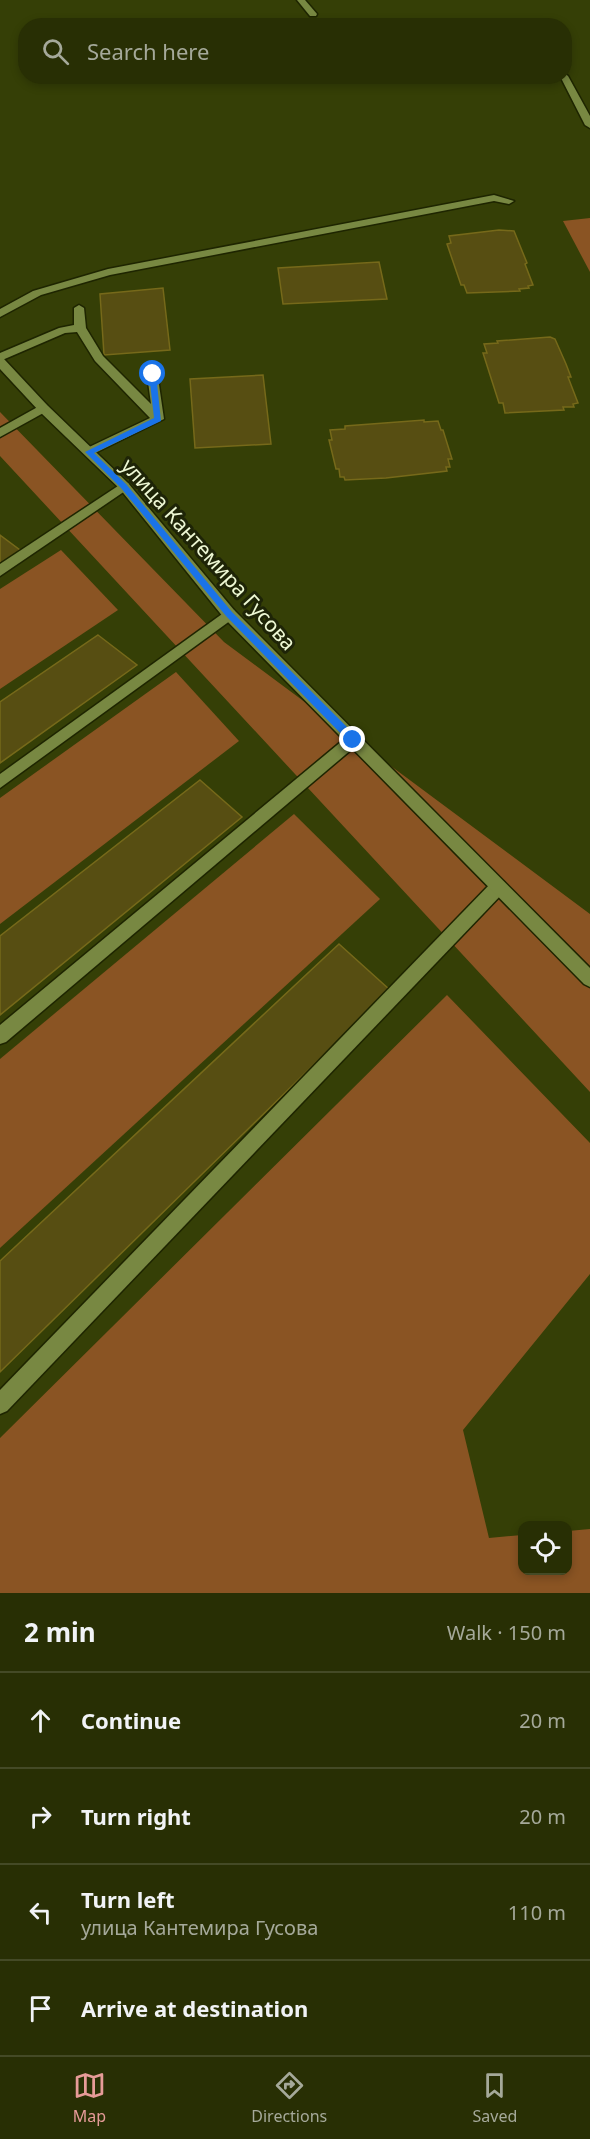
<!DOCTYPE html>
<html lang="en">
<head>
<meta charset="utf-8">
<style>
	body { margin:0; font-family:"Noto Sans",sans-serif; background:#30370e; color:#f1f3f6 }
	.controls { position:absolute; right:18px; bottom:18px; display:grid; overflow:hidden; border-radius:12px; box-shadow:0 3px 9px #0003 }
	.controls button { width:54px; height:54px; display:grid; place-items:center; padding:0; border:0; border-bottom:2px solid #444a26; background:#282f04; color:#f1f3f6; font:30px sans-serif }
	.stop { position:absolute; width:18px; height:18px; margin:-14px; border:4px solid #1a73e8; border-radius:50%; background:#fff }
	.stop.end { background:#1a73e8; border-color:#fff; box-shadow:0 2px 6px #0008 }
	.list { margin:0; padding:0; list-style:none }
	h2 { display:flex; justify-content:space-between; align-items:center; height:78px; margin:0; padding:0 24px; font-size:26px }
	h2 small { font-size:20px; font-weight:400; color:#a5a99a }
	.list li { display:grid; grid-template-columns:39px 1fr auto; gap:18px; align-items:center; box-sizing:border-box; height:96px; padding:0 24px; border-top:2px solid #444a26 }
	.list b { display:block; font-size:22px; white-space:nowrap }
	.list p { margin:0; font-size:20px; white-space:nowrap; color:#a5a99a }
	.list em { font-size:20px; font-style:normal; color:#a5a99a }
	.icon { flex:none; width:33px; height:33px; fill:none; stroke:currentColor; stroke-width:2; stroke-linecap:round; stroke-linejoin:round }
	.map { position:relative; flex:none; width:590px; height:1593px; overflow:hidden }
	.search { position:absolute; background:#282f04; box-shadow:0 3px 9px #0003; left:18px; right:18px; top:18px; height:66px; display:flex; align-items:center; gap:15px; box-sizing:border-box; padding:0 21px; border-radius:24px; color:#a5a99a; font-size:22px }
	.sheet { height:462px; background:#282f04 }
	nav { display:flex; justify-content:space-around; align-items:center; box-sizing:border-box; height:84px; border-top:2px solid #444a26; background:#282f04; font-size:16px; color:#a5a99a }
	nav a { display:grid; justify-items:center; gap:3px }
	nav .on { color:#e69b98 }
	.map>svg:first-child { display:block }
	.green { fill:#8a5423 }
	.building { fill:#574e12; stroke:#76691a; stroke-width:1.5 }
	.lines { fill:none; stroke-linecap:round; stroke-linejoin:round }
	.lane-casing { stroke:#1e2500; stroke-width:3 }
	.street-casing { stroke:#1e2500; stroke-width:3 }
	.lane { fill:#788842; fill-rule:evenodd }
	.street { fill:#788842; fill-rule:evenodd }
	.route { fill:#1a73e8 }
	.labels { text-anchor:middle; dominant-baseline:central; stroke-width:6; stroke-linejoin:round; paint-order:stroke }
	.street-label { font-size:21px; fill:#eef8d4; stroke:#1e2407 }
</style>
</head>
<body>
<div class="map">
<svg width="590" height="1593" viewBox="0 0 590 1593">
	<rect width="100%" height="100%" fill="#353f06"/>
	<g class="green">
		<path d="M590 218V272L563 221Z"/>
		<path d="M0 412 224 642 590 914V1092L0 456Z"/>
		<path d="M61 550 118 610 0 689V589Z"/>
		<path d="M176 672 239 741 0 924V798Z"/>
		<path d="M294 814 380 899 0 1248V1059Z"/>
		<path d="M447 995 590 1143V1274L463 1430 489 1538 522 1535V1570H568V1531L590 1529V1593H0V1438Z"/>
	</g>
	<g class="building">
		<path d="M499 230 514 231 527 263 525 264 533 285 528 286 529 288 519 289 520 291 467 293 464 285H461L447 244 451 243 449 236Z"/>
		<path d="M379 262 387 299 283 304 278 268Z"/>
		<path d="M163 288 170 350 104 355 100 294Z"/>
		<path d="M550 337 555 339 566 364 571 377H568L578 403 573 404 574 407H563L564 410 505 413 503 403H499L483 353H487L484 344 498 343 497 341Z"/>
		<path d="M263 375 271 444 195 448 190 379Z"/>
		<path d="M424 420V422L438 421 441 430H443L452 459H448L450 467H446L447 471 386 478 345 480 344 477H340L339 469H336L329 440H332L330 430 345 429V426Z"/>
		<path d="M0 535 24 553 0 569Z"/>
		<path d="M98 635 137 665 0 763V702Z"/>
		<path d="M200 780 242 817 0 1015V936Z"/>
		<path d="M339 944 390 990 0 1372V1261Z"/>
	</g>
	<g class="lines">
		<defs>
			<g id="lane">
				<path d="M564 73 568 76 590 116V128L585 125 560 76H564Z"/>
				<path d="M494 195 514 201 509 204 494 201 110 275 41 295 0 317V309L33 291 108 269Z"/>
				<path d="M79 305 84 308 86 328 103 356 151 404 147 374 153 370 157 371 164 419 89 456 83 452 85 449 150 418 95 361 77 332 65 333 0 361V353L59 328 74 325V308Z"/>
				<path d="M43 404 47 405V411L0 437V428Z"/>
				<path d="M124 482 128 483 130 486 128 489 0 576V564Z"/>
				<path d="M229 609 234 610 236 614 234 618 0 788V774Z"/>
				<path d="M353 734 358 736 360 740 358 744 6 1042 0 1044V1025L348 736Z"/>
				<path d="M498 880 504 882 506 887 504 892 7 1411 0 1414V1390L492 882Z"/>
			</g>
			<g id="street">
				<path d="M297 0H305L317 14 316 16H310Z"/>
				<path d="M0 358 4 359 47 405 128 483 234 610 590 968V987L584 984 224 618 120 489 39 411 0 369Z"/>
			</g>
		</defs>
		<use href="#lane" class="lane-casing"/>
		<use href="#street" class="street-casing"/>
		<use href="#lane" class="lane"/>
		<use href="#street" class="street"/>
	</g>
	<path class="route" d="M153 372 156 374 161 421 94 453 126 484 232 612 357 737V743H350L226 616 121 488 85 452 154 418 149 374Z"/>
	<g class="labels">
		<g class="street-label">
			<text transform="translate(209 554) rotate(48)">улица Кантемира Гусова</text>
		</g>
	</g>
</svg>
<div class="controls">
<button><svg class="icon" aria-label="locate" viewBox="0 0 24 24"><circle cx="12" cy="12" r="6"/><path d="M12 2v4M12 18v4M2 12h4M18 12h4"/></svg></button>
</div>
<div class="stop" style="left:153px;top:374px"></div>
<div class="stop end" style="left:353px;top:740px"></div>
<div class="search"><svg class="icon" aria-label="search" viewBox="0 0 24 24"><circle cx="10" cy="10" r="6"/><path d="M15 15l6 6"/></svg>Search here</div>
</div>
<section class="sheet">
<h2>2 min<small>Walk · 150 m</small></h2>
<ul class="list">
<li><svg class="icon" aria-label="ahead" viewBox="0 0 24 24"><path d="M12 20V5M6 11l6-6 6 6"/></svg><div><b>Continue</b></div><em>20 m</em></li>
<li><svg class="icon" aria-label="right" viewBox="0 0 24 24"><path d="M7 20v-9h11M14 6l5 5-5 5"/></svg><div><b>Turn right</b></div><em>20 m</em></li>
<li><svg class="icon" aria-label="left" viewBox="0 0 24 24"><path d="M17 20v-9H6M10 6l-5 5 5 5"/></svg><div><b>Turn left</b><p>улица Кантемира Гусова</p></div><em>110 m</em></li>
<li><svg class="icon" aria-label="arrive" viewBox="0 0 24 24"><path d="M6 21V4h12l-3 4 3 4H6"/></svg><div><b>Arrive at destination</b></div></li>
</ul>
</section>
<nav>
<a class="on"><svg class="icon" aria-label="map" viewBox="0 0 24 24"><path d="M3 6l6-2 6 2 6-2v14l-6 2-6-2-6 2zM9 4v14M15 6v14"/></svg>Map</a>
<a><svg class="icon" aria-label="directions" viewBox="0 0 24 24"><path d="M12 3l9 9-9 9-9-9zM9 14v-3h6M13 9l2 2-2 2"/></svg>Directions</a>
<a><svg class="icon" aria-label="saved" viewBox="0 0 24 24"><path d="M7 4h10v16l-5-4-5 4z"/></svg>Saved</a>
</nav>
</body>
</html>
